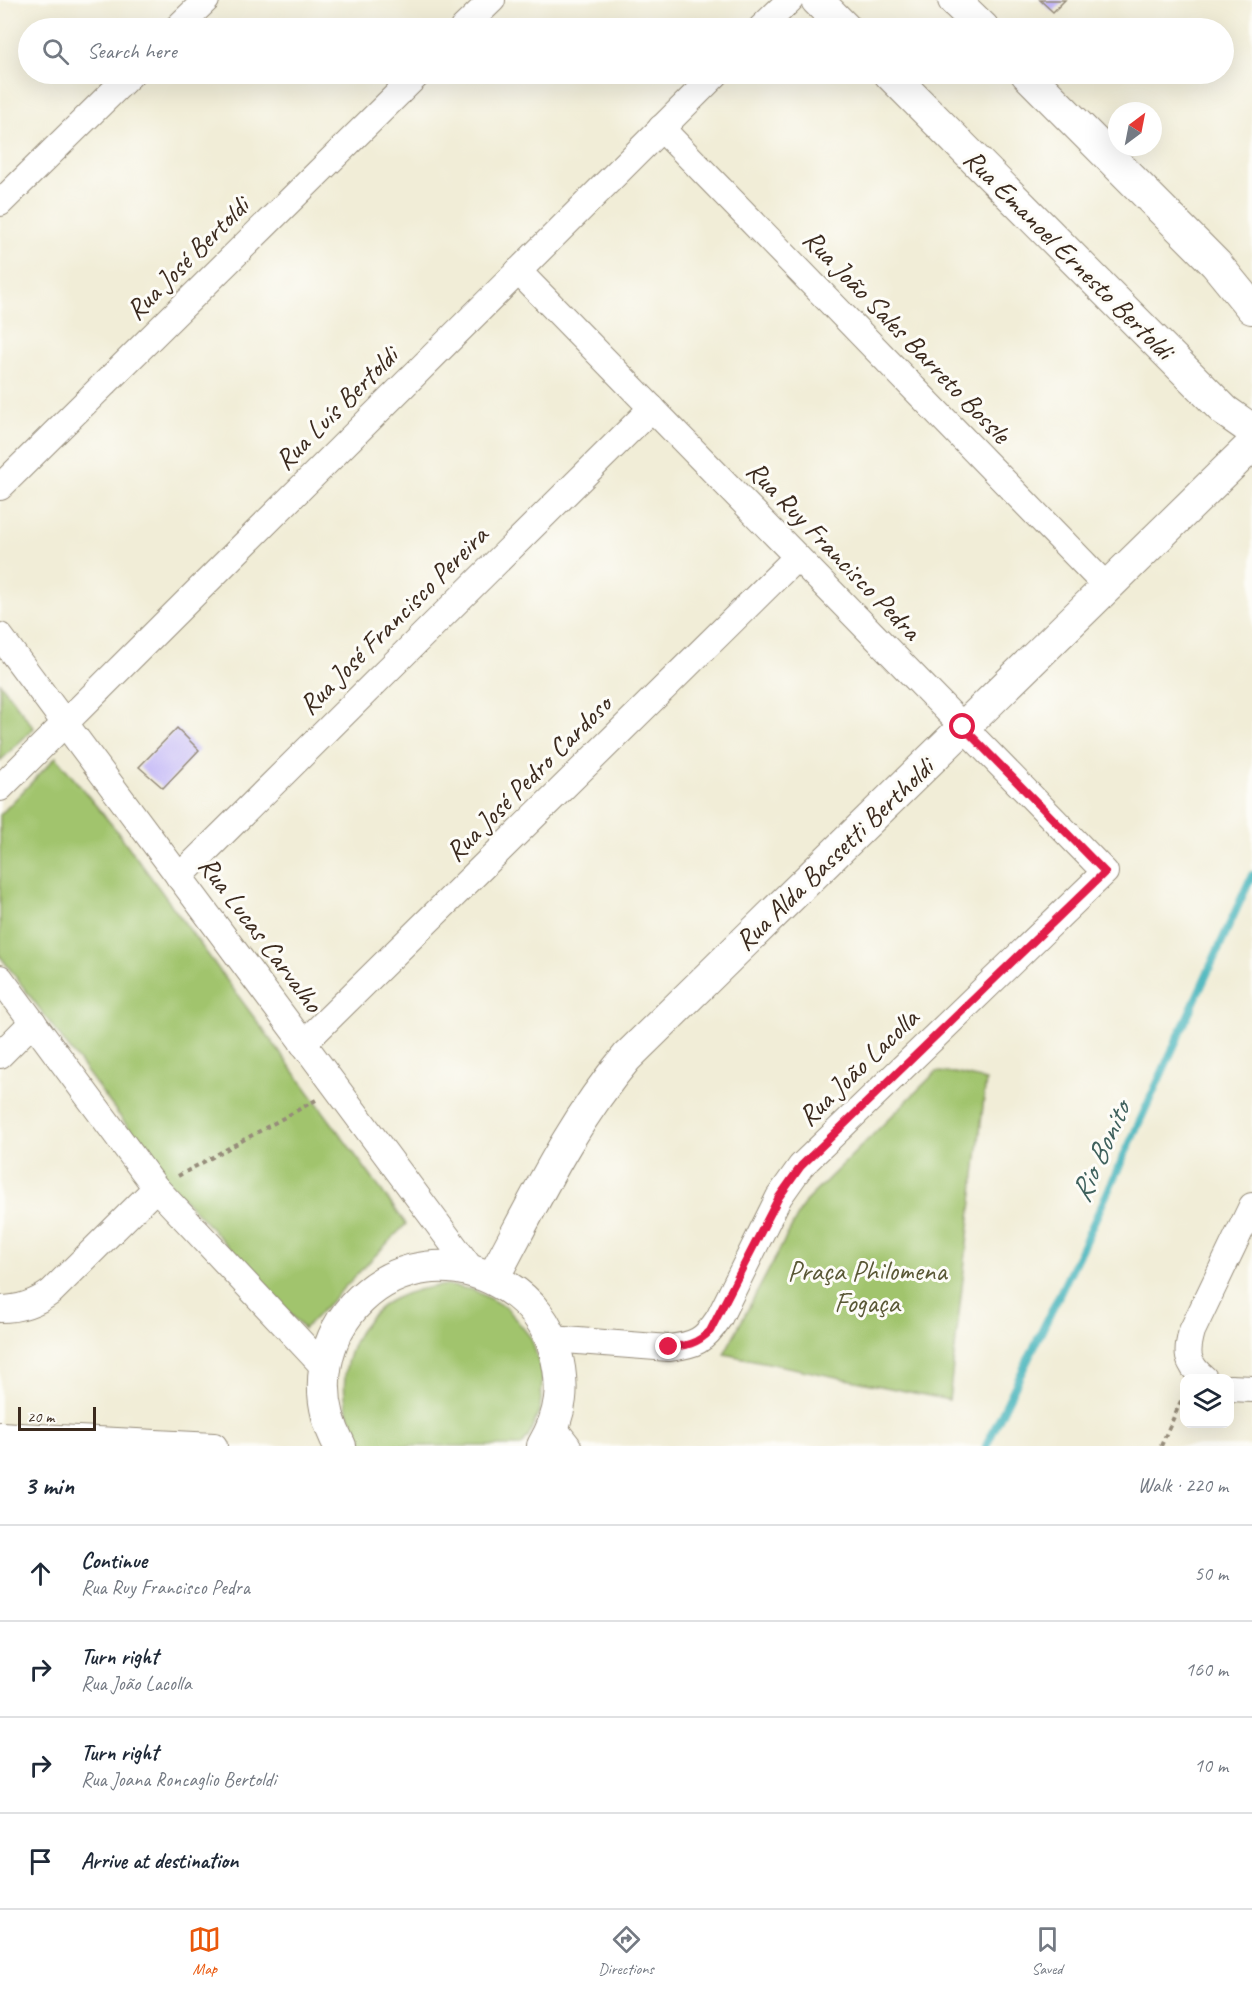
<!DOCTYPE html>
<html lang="en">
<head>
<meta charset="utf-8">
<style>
	body { margin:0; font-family:Caveat,sans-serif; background:#f6f6f7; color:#1f2937 }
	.controls { position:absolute; right:18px; bottom:18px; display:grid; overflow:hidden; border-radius:12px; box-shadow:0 6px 24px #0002 }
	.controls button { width:54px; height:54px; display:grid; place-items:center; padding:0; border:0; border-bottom:2px solid #e0e1e3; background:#fff; color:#1f2937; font:30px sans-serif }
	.compass { position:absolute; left:1108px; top:102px; width:54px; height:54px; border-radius:50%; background:#fff; box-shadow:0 6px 24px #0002; rotate:32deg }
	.scale { position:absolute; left:18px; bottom:15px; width:78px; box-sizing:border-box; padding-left:6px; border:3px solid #3b2a1e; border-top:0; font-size:16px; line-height:21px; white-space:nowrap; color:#3b2a1e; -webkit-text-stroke:4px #fdfcf7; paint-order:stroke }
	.stop { position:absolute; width:18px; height:18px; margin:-14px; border:4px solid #e11d48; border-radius:50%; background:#fff }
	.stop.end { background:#e11d48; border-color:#fff; box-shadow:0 2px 6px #0008 }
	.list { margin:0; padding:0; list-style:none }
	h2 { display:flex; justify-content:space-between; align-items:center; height:78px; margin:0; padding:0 24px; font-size:26px }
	h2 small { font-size:20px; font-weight:400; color:#747a83 }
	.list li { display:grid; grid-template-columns:39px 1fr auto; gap:18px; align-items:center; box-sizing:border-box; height:96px; padding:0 24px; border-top:2px solid #e0e1e3 }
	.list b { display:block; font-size:22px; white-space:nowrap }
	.list p { margin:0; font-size:20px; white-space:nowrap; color:#747a83 }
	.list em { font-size:20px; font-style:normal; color:#747a83 }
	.icon { flex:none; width:33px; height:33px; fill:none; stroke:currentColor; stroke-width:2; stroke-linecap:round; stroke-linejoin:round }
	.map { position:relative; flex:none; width:1252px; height:1446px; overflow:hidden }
	.search { position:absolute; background:#fff; box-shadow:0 6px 24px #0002; left:18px; right:18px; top:18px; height:66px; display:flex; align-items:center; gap:15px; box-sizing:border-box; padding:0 21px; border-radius:33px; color:#747a83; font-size:22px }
	.sheet { height:462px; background:#fff }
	nav { display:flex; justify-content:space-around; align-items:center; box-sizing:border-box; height:84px; border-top:2px solid #e0e1e3; background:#fff; font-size:16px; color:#747a83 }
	nav a { display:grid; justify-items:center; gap:3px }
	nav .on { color:#ea580c }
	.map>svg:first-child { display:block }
	.green { fill:#a1c46d; stroke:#6e7746; stroke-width:1.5 }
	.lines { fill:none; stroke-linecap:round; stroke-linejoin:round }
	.stream { stroke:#44b4bb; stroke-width:8 }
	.building { fill:#c0b4f7 }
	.minor-casing { stroke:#968c7a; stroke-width:28 }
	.tertiary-casing { stroke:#968c7a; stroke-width:34 }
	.path { stroke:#968c7a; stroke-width:4; stroke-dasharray:4.5 4.5; stroke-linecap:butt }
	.minor { stroke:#fff; stroke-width:26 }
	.tertiary { stroke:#fff; stroke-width:32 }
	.route { stroke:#e11d48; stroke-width:8 }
	.labels { text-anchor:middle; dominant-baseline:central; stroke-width:6; stroke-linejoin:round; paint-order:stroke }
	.street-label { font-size:28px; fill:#3b2a1e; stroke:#fdfcf7 }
	.park-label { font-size:28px; fill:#5a5836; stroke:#fdfcf7 }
	.water-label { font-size:30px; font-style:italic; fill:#3f615d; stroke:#fdfcf7 }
</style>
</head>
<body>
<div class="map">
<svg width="1252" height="1446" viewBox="0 0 1252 1446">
	<rect width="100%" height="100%" fill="#fdfcf7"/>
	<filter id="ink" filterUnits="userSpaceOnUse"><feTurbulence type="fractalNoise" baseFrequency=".0167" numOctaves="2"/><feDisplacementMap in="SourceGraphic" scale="12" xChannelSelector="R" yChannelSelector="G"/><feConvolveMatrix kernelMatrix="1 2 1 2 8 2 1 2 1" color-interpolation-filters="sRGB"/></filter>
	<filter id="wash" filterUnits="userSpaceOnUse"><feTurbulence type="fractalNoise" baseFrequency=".008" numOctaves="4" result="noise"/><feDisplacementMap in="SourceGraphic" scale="24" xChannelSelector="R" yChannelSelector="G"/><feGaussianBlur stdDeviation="1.35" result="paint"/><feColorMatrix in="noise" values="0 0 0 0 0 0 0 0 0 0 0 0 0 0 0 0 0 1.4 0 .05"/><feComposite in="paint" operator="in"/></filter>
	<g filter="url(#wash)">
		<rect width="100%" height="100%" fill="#f1edd7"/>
		<g class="green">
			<path d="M0 683 34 728 0 761Z"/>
			<path d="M56 757 117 831 406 1224 304 1329 172 1186 0 956V815Z"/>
			<path d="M936 1072 955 1073 986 1080 949 1400 724 1354 805 1202Z"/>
			<path d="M446 1285 474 1290 507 1308 531 1338 543 1375 540 1409 529 1436 521 1446H366C356 1432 346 1414 345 1396 341 1359 360 1316 394 1299 411 1290 427 1287 446 1285Z"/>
		</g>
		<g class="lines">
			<path class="stream" d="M986 1446 1082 1248 1252 875"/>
		</g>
		<g id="blocks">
			<g class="building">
				<path d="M1040 0H1065L1053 12Z"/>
				<path d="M177 728 199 750 163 788 139 767Z"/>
			</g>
		</g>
	</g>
	<g filter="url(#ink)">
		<use href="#blocks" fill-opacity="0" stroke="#968c7a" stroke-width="1.5"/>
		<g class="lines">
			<defs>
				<g id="minor">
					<path d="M177 28 206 0"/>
					<path d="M463 28 492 0"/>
					<path d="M761 28 790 0"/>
					<path d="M661 128 1107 587"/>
					<path d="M0 203 131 74"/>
					<path d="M518 271 1105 872 801 1166 779 1197 719 1318C704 1341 695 1345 669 1348L552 1339"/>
					<path d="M0 487 418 74"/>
					<path d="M0 636 472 1270"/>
					<path d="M0 788 716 74"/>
					<path d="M179 877 652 408"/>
					<path d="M0 978 156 1188 324 1367"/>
					<path d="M303 1044 797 557"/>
					<path d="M0 1055 33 1022"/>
					<path d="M0 1309C19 1309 35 1304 51 1292L156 1188"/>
					<path d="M1204 1378C1186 1363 1186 1353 1192 1331L1252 1206"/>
					<path d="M1230 1388 1252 1389"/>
					<path d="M554 1428 568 1446"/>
					<path d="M0 1435 214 1446"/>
				</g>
				<g id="tertiary">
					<path d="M817 0 845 28"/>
					<path d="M954 0 983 28"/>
					<path d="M890 74 1225 411 1252 430"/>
					<path d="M1027 74 1216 264 1252 308"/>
					<path d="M493 1278C534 1202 571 1123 627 1057L1252 445"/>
					<path d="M340 1446C280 1335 399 1219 507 1287 530 1301 548 1324 555 1350 565 1386 562 1414 543 1446"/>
				</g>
			</defs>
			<use href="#minor" class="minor-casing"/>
			<use href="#tertiary" class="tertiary-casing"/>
			<g class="path">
				<path d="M178 1176 316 1100"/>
				<path d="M1161 1446 1184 1394"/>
			</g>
			<use href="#minor" class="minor"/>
			<use href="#tertiary" class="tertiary"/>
		</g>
	</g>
	<g class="lines" filter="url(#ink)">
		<path class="route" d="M669 1347C686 1346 697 1344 710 1331L779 1197 801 1166 1105 872 963 727"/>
	</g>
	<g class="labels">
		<g class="street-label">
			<text transform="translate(1069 254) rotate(45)">Rua Emanoel Ernesto Bertoldi</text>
			<text transform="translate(187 258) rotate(-45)">Rua José Bertoldi</text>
			<text transform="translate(907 336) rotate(46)">Rua João Sales Barreto Bossle</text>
			<text transform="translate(336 408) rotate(-45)">Rua Luís Bertoldi</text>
			<text transform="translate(834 550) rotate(46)">Rua Ruy Francisco Pedra</text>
			<text transform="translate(393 620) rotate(-45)">Rua José Francisco Pereira</text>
			<text transform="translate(528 778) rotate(-45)">Rua José Pedro Cardoso</text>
			<text transform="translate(834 854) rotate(-44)">Rua Alda Bassetti Bertholdi</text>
			<text transform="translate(261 934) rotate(53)">Rua Lucas Carvalho</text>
			<text transform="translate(858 1067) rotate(-44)">Rua João Lacolla</text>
		</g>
		<g class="park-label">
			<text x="867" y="1270">Praça Philomena<tspan x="867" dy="32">Fogaça</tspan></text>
		</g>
		<g class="water-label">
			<text transform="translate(1100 1152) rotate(-66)">Rio Bonito</text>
		</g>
	</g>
</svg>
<div class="controls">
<button><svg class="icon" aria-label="layers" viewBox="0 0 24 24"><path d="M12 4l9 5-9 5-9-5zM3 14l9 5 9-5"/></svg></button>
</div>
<svg class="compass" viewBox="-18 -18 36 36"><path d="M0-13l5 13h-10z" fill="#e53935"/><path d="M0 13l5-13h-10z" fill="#747a83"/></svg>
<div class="scale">20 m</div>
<div class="stop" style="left:963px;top:727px"></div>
<div class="stop end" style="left:669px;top:1347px"></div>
<div class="search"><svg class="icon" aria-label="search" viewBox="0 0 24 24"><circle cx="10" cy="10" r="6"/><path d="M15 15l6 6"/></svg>Search here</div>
</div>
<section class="sheet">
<h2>3 min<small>Walk · 220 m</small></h2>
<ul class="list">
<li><svg class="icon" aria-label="ahead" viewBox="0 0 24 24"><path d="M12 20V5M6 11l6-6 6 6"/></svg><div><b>Continue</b><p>Rua Ruy Francisco Pedra</p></div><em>50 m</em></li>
<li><svg class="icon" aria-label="right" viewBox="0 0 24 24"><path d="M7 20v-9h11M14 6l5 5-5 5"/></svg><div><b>Turn right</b><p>Rua João Lacolla</p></div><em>160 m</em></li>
<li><svg class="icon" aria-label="right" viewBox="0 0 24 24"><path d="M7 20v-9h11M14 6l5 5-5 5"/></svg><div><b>Turn right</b><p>Rua Joana Roncaglio Bertoldi</p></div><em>10 m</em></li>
<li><svg class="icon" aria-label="arrive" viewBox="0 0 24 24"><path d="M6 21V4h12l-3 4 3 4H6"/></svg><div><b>Arrive at destination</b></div></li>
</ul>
</section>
<nav>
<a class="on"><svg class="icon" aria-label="map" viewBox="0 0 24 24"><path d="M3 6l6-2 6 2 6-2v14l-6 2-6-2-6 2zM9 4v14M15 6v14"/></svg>Map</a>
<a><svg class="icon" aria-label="directions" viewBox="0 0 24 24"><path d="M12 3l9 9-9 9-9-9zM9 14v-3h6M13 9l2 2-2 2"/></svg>Directions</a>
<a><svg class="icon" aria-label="saved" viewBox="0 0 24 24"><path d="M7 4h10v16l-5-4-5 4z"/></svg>Saved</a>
</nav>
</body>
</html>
